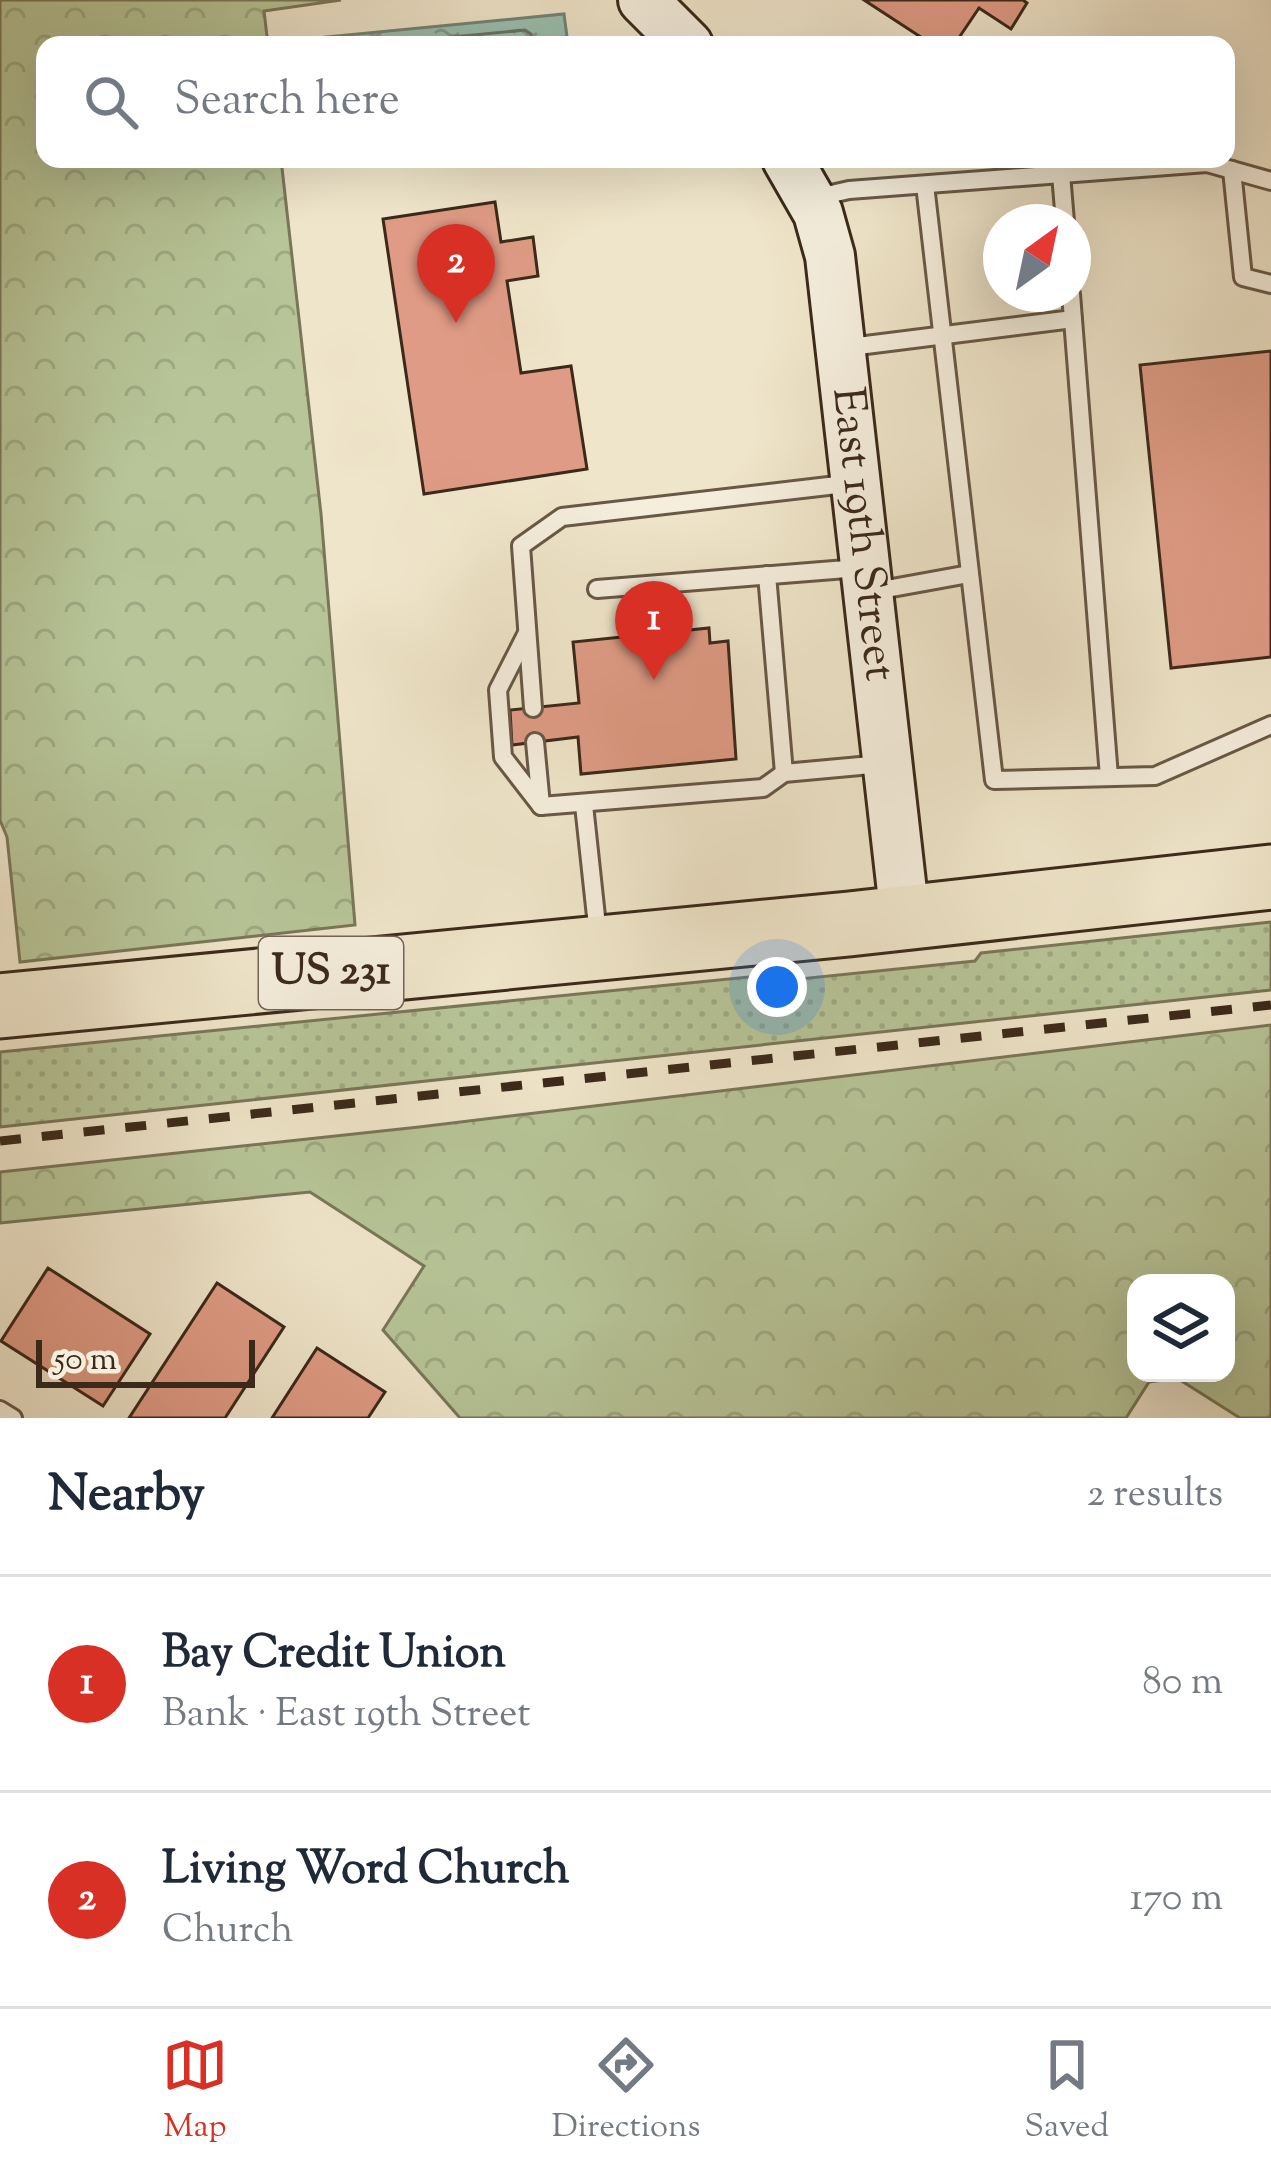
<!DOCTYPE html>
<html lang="en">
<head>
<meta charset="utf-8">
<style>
	body { margin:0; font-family:"Sorts Mill Goudy",serif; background:#f6f6f7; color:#1f2937 }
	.controls { position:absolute; right:36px; bottom:36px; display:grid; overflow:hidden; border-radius:24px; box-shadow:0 12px 48px #0002 }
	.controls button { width:108px; height:108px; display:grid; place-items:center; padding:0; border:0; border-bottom:3px solid #e0e1e3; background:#fff; color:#1f2937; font:60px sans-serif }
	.compass { position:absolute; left:983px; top:204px; width:108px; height:108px; border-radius:50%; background:#fff; box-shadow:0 12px 48px #0002; rotate:33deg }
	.scale { position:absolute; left:36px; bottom:30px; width:219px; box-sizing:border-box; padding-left:12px; border:6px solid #3b291a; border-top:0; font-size:33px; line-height:42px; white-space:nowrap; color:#3b291a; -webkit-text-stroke:9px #f5eedd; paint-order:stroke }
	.you { position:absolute; left:777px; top:987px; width:42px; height:42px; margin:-30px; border:9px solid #fff; border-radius:50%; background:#1a73e8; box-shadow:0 0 0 18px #1a73e833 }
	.badge { display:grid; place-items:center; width:78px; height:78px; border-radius:50%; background:#d93025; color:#fff; font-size:39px; font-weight:700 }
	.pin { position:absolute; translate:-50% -99px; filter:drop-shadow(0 3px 6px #0008) }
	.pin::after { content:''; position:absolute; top:63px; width:42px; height:36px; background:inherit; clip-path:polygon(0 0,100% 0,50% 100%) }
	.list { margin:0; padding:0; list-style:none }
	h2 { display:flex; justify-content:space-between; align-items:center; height:156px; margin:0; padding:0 48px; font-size:51px }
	h2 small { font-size:39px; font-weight:400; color:#747a83 }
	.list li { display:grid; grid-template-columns:78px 1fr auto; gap:36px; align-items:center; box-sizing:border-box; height:216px; padding:0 48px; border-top:3px solid #e0e1e3 }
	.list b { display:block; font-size:45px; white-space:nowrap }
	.list p { margin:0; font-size:39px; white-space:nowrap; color:#747a83 }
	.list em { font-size:39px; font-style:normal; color:#747a83 }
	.icon { flex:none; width:66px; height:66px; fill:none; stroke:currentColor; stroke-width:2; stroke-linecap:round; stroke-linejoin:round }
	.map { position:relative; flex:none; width:1271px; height:1418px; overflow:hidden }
	.search { position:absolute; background:#fff; box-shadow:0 12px 48px #0002; left:36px; right:36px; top:36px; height:132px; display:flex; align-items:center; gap:30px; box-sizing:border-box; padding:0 42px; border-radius:24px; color:#747a83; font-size:45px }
	.sheet { height:588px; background:#fff }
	nav { display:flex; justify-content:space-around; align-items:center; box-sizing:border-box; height:168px; border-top:3px solid #e0e1e3; background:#fff; font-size:33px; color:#747a83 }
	nav a { display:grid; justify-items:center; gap:6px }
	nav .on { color:#d93025 }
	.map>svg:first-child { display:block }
	.grass { fill:url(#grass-dots); stroke:#797759; stroke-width:3 }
	.forest { fill:url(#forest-crowns); stroke:#797759; stroke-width:3; fill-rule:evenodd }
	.water { fill:url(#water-ripples); stroke:#758474; stroke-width:3 }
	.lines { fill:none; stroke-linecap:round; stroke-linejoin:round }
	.shore { stroke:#6b7465; stroke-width:3 }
	.building { fill:#df9b85; stroke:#3b291a; stroke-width:3 }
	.lane-casing { stroke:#685846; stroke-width:22 }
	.secondary-casing { stroke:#3b291a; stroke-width:54 }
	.highway-casing { stroke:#3b291a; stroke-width:69 }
	.lane { stroke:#f5eedd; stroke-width:16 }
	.secondary { stroke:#f5eedd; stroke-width:48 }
	.highway { stroke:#efe5ca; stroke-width:63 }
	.rail { stroke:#3b291a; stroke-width:9; stroke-dasharray:21 21; stroke-linecap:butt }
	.labels { text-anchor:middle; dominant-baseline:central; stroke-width:9; stroke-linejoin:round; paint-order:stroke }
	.shield { fill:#f5eedd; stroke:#736454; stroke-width:3 }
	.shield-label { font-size:42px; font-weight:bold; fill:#3b291a }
	.street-label { font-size:45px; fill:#3b291a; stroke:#f5eedd }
</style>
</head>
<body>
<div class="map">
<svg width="1271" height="1418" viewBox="0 0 1271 1418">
	<defs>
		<pattern id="grass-dots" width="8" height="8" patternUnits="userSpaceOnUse" patternTransform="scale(3)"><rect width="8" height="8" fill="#b7c598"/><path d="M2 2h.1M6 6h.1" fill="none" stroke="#9ea982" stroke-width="1.8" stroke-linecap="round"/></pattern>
		<pattern id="forest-crowns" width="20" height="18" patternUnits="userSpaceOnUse" patternTransform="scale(3)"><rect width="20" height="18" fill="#b7c598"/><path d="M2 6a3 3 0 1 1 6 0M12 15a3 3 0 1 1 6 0" fill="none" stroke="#9ea982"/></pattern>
		<pattern id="water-ripples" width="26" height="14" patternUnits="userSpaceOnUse" patternTransform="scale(3)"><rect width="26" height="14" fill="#9bc0b0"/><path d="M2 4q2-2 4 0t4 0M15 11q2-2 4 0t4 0" fill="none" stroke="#809c8e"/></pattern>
	</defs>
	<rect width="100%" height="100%" fill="#efe5ca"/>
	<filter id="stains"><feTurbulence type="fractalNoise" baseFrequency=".00167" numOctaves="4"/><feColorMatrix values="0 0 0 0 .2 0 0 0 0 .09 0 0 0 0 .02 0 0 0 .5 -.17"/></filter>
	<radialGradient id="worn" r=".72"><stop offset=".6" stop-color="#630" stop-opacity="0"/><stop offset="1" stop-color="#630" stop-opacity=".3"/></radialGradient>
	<path class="grass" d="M1271 922V990L0 1127V1052L798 972 800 979 975 961 981 953Z"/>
	<g class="forest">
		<path d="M0 0H341L264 11 268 45H45V159H281L321 514 355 925 20 962 7 837 0 820Z"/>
		<path d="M1271 1025V1418H1240L1177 1378 1149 1382 1126 1418H460L383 1330 424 1266 310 1192 0 1223V1172L419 1127ZM1136 1283H1226V1373H1136Z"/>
	</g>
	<path class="water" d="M564 14 567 37 489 45H243Z"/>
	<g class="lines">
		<path class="shore" d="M368 45 525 30 531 34V45"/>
	</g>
	<g class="building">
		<path d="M864 0H1023L1027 3 1011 29 979 8 954 45H933Z"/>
		<path d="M495 202 501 242 533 237 538 276 507 281 521 373 571 366 587 469 424 494 383 219Z"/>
		<path d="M1271 351V657L1171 668 1140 365Z"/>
		<path d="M709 628 710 643 728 641 736 759 581 774 578 737 512 745 510 710 579 703 573 642Z"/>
		<path d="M48 1268 150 1334 103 1406 1 1341Z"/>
		<path d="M217 1283 284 1327 225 1418H129Z"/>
		<path d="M317 1348 385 1392 368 1418H272Z"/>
	</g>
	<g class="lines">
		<defs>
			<g id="lane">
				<path d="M1232 170 1243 277 1271 284"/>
				<path d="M1061 174 1065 222"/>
				<path d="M925 185 994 780 1155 776 1271 725"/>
				<path d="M814 198 849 190 1207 163 1271 181"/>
				<path d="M1071 294 1109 777"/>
				<path d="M842 348 1073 319"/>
				<path d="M767 575 784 773"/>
				<path d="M597 589 859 568"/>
				<path d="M870 592 969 574"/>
				<path d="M527 633 498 690 503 757 541 806"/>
				<path d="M533 708 521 546 562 517 854 483"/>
				<path d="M535 742 541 805"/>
				<path d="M584 805 598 935"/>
				<path d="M541 806 763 788 784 773 882 764"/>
				<path d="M0 1410 13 1418"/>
			</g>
			<g id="secondary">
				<path d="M643 0 688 45"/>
				<path id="s1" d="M787 159 818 213 830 256 905 918"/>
			</g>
			<path id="highway" d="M0 1006 849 924 1271 877"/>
		</defs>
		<use href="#lane" class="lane-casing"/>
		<use href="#secondary" class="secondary-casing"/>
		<use href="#highway" class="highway-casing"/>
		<use href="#lane" class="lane"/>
		<use href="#secondary" class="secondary"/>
		<use href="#highway" class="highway"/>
		<path class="rail" d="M0 1141 1271 1005"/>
	</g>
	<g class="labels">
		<rect class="shield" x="259" y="937" width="144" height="72" rx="9"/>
		<g class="shield-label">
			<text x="331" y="973">US 231</text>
		</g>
		<g class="street-label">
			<text stroke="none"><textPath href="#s1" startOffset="387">East 19th Street</textPath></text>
		</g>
	</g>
	<rect width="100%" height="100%" filter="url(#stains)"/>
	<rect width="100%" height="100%" fill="url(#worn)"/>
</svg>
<div class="controls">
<button><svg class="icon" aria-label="layers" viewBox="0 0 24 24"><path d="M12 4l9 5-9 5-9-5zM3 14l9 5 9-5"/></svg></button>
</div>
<svg class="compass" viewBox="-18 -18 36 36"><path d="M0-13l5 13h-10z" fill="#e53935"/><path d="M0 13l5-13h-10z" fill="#747a83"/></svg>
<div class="scale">50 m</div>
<div class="you"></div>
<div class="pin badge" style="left:654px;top:680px">1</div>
<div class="pin badge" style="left:456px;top:323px">2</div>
<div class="search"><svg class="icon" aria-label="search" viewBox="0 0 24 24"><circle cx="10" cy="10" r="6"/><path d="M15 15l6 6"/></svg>Search here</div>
</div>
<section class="sheet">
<h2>Nearby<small>2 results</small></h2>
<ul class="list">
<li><span class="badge">1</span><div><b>Bay Credit Union</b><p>Bank · East 19th Street</p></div><em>80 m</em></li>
<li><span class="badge">2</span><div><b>Living Word Church</b><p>Church</p></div><em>170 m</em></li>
</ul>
</section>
<nav>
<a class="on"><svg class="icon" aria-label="map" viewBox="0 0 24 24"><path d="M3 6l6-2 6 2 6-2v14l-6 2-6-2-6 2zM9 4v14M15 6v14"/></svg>Map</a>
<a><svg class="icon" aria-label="directions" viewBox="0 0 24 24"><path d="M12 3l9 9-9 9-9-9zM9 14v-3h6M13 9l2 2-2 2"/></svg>Directions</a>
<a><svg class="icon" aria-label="saved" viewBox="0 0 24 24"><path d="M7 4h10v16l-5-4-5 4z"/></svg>Saved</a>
</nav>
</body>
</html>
